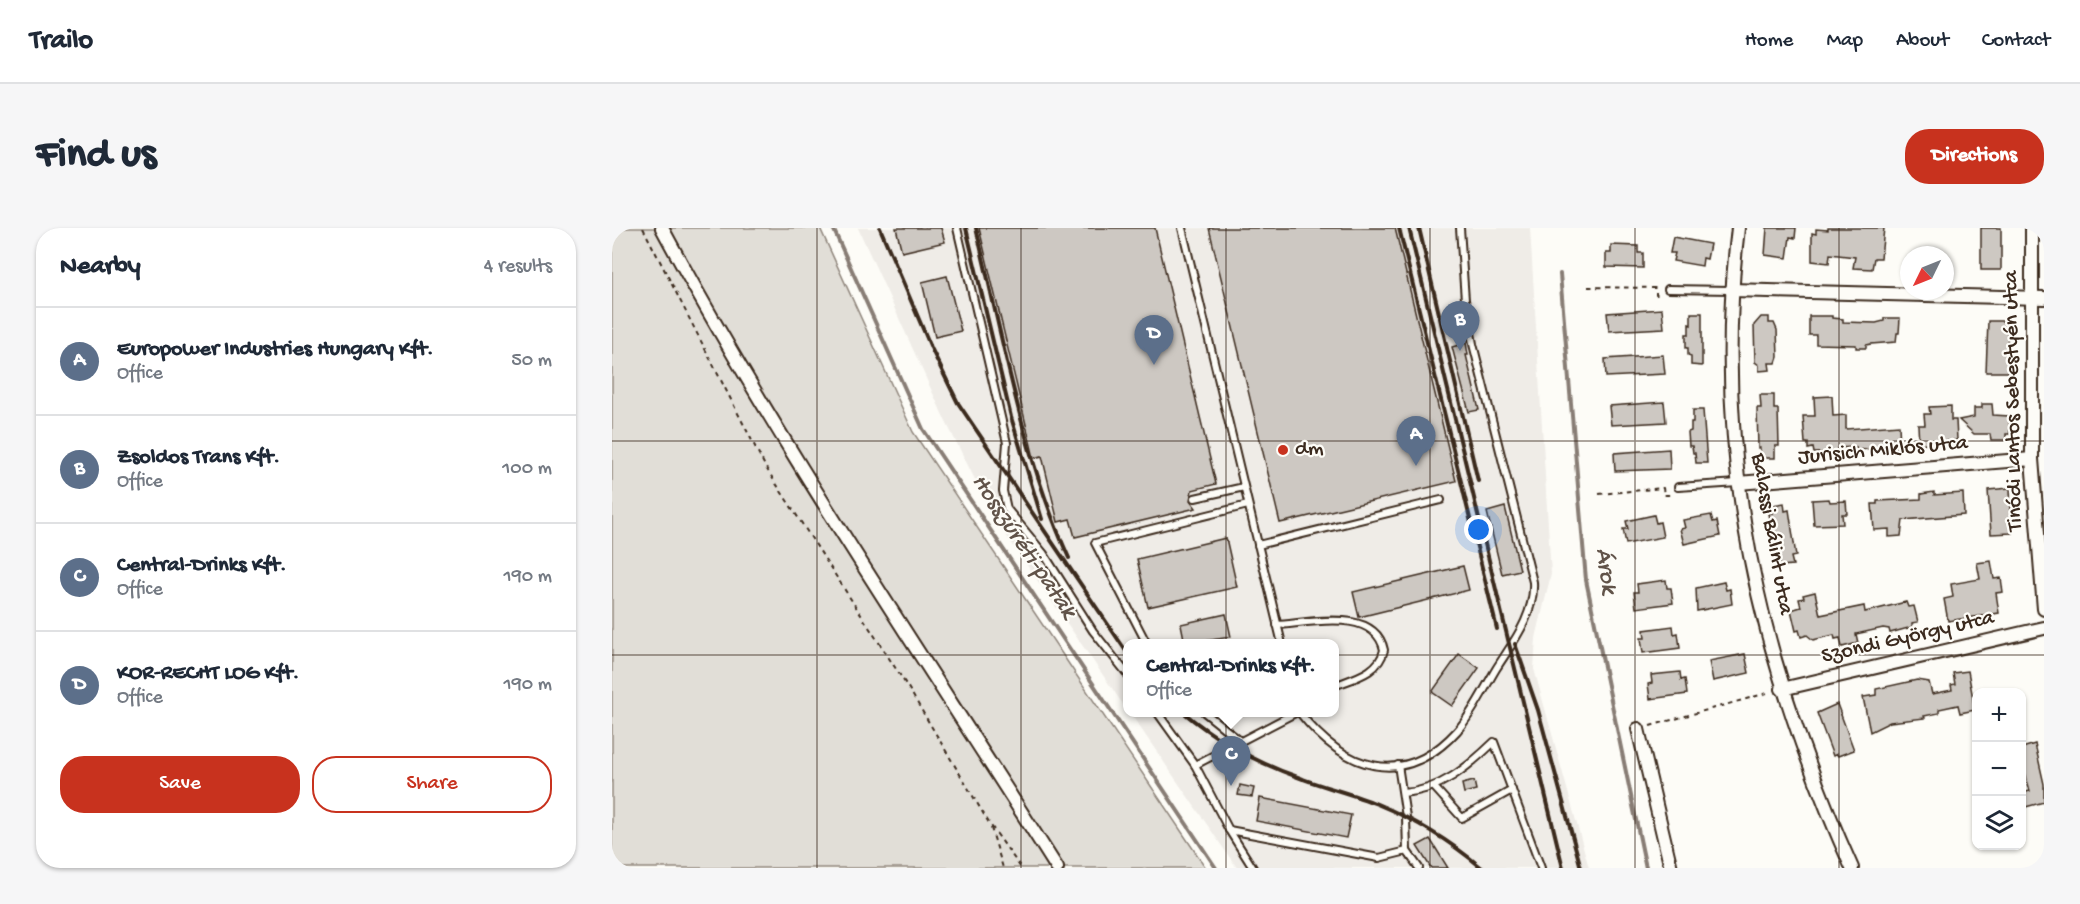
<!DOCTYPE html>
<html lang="en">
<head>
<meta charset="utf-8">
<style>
	body { margin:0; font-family:"Gochi Hand",sans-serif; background:#f6f6f7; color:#1f2937 }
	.controls { position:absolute; right:18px; bottom:18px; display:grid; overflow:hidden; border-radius:12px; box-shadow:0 2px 4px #0004 }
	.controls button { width:54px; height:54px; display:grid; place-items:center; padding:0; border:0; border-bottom:2px solid #e0e1e3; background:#fff; color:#1f2937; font:30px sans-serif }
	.compass { position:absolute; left:1288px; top:18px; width:54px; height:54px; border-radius:50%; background:#fff; box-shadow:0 2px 4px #0004; rotate:227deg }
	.you { position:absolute; left:867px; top:302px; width:21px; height:21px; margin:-15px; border:4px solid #fff; border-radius:50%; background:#1a73e8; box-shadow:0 0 0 9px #1a73e833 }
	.badge { display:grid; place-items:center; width:39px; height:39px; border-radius:50%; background:#c8321e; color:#fff; font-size:20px; font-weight:700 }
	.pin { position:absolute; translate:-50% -50px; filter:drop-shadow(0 2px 3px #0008) }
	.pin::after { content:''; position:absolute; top:32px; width:21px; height:18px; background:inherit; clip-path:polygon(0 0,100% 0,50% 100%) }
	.popup { position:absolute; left:511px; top:411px; width:216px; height:78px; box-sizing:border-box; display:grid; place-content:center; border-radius:12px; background:#fff; filter:drop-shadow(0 2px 4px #0005); font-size:20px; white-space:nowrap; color:#747a83 }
	.popup b { font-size:22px; color:#1f2937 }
	.popup::after { content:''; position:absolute; left:50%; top:100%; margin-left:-12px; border:12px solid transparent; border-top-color:#fff }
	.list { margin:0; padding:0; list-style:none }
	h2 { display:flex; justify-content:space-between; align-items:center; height:78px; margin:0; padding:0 24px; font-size:26px }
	h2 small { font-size:20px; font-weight:400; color:#747a83 }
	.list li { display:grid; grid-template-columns:39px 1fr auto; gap:18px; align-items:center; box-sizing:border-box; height:108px; padding:0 24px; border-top:2px solid #e0e1e3 }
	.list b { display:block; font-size:22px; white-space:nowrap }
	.list p { margin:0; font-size:20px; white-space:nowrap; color:#747a83 }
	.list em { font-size:20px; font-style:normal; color:#747a83 }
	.actions { display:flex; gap:12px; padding:18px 24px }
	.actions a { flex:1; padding:14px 0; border:2px solid #c8321e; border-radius:24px; text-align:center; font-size:21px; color:#c8321e }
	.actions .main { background:#c8321e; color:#fff }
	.icon { flex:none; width:33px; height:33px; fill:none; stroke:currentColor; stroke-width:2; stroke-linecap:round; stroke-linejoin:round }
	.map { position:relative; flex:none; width:1432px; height:640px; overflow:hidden; border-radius:24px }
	header { display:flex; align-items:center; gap:36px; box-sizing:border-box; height:84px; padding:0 30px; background:#fff; border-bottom:2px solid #e0e1e3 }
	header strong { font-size:28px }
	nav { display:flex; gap:33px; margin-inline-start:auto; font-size:21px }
	.intro { display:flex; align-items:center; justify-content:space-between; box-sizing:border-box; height:144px; padding:0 36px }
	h1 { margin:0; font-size:42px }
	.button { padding:15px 27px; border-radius:24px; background:#c8321e; color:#fff; font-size:21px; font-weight:700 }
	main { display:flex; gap:36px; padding:0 36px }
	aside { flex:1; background:#fff; border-radius:24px; box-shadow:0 2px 4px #0004 }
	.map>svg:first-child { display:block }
	.built { fill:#efece7 }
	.green { fill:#e1ded7; stroke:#8e847a; stroke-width:1.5 }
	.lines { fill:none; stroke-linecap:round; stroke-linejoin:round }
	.stream { stroke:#887d74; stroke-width:4 }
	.building { fill:#cdc8c2; stroke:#3b2a1e; stroke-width:1.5 }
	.lane-casing { stroke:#3b2a1e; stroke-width:10 }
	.street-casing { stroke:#3b2a1e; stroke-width:16 }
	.path { stroke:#3b2a1e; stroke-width:2; stroke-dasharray:4.5 4.5; stroke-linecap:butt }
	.lane { stroke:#fdfcf7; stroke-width:6 }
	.street { stroke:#fdfcf7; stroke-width:12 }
	.rail { stroke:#3b2a1e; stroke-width:4 }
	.grid { fill:none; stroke:#3b2a1e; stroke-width:1.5; stroke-opacity:0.55 }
	.poi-dot { fill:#c8321e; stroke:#fdfcf7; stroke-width:2 }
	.labels { text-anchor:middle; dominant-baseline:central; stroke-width:4.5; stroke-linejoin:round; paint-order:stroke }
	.street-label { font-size:22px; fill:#3b2a1e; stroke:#fdfcf7 }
	.poi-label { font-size:22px; fill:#3b2a1e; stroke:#fdfcf7; text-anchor:start }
	.water-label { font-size:24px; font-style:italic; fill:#615349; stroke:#fdfcf7 }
</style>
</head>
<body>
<header>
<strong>Trailo</strong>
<nav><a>Home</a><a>Map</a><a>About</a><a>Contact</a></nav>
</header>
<div class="intro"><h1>Find us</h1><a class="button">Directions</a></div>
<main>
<aside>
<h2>Nearby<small>4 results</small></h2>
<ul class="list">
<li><span class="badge" style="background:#5c6f8a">A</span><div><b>Europower Industries Hungary Kft.</b><p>Office</p></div><em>50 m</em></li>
<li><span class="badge" style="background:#5c6f8a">B</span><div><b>Zsoldos Trans Kft.</b><p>Office</p></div><em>100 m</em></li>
<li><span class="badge" style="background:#5c6f8a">C</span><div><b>Central-Drinks Kft.</b><p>Office</p></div><em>190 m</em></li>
<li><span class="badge" style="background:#5c6f8a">D</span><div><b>KOR-RECHT LOG Kft.</b><p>Office</p></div><em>190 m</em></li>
</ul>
<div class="actions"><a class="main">Save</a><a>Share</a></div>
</aside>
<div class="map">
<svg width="1432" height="640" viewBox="0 0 1432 640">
	<rect width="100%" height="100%" fill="#fdfcf7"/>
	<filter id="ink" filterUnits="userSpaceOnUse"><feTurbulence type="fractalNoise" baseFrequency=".0167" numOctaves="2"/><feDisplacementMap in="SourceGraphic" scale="12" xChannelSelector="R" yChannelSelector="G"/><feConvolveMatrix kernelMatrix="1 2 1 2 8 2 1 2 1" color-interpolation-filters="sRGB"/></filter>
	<g filter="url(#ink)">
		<path class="built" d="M246 0H918L939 346 924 410 922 441 977 640H625L518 485 722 484V416H516L515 482 383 291 333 192Z"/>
		<path class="green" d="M0 0H208L301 204 594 640H0Z"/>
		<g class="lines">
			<g class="stream">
				<path d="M221 0 311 201 604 640"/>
				<path d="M948 46 974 352 1034 640"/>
			</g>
		</g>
		<g class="building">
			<path d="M284 0H329L333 14 290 24Z"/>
			<path d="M367 0H543L604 256 580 262 578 272 584 280 463 309 458 291 446 294 430 228 422 230Z"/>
			<path d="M597 0H783L844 253 668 295Z"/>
			<path d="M1155 0H1184L1183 10 1178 9 1175 30 1153 27Z"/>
			<path d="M1216 0H1272L1269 30H1262L1260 41 1241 40 1243 29 1218 26 1217 35 1200 33V5L1204 6V1L1216 2Z"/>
			<rect x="1369" y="0" width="20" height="42"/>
			<path d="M1061 9 1098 16 1095 31 1091 30 1090 38 1061 33 1063 25H1058Z"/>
			<path d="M999 17 1026 18V25H1031V40L994 39V25H999Z"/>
			<path d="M335 48 349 103 323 109 310 54Z"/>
			<path d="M1050 81 1052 100 997 103 995 85Z"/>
			<path d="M1079 85H1090V138L1079 137V128L1076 127V120H1074V106H1077V96L1079 97Z"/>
			<path d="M1197 88H1220V90L1231 91V94L1264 95 1272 93V90H1288L1287 105H1285L1284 114 1259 116 1254 117V120H1244V117L1204 116V107H1197Z"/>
			<path d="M1149 89H1157V95H1162L1165 102 1166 129 1164 135H1157L1158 142 1147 143V137L1143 134 1142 97Z"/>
			<path d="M1376 93H1395L1397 144H1374Z"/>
			<path d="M854 115 856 127H854L867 182 857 184 840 119Z"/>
			<path d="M1051 127 1053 146 994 149 993 131Z"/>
			<path d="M1148 167H1162V181H1166L1167 218H1163V230H1148V220H1146L1145 180H1149Z"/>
			<path d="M1220 168 1221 188 1234 187V201L1287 197 1288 219 1244 222V219L1225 220V224L1202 225 1201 220 1196 221V215H1193L1191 188H1203L1202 169Z"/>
			<path d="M1052 174 1054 194 999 197 997 178Z"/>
			<path d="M1370 176H1380L1381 187 1397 188 1398 206H1394V212H1379L1378 206H1362L1347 192 1362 189V180H1370Z"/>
			<path d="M1339 178V192H1344L1345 212 1307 217 1306 197H1313L1312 186H1318L1317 179Z"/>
			<path d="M1081 182H1091L1095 235H1084L1083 225H1081L1080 218H1077L1076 204 1079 203V194H1081Z"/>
			<path d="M1057 221 1058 241 1003 243 1002 225Z"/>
			<path d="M1398 260 1400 305 1379 306 1376 262Z"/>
			<path d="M1322 264V267L1351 265 1352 287 1291 292 1289 308 1277 309V301L1262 302 1260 276H1265V273L1309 271V266Z"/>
			<path d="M1217 271 1218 274 1234 273 1235 286H1230L1231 296 1202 297 1200 272Z"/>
			<path d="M1172 275 1173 283 1177 282 1184 328 1179 329 1181 337 1168 338 1167 331 1164 332 1157 285H1161L1160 277Z"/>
			<path d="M893 279 908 342 890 346 875 284Z"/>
			<path d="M1042 287 1044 295 1048 294 1051 309 1014 316 1011 301H1016L1014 293Z"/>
			<path d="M1099 287 1101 294 1105 293 1108 308 1072 316 1068 301 1073 300 1071 292Z"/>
			<path d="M614 310 625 359 536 379 525 331Z"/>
			<path d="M1379 333 1382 351 1389 350 1391 364 1384 365 1387 385 1336 393 1332 371 1341 369 1339 356 1368 351 1365 335Z"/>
			<path d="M851 338 857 362 747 389 741 364Z"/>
			<path d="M1054 352 1055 360H1059L1061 375 1024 380 1022 364H1026L1025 356Z"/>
			<path d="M1112 354 1114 362 1118 361 1120 376 1085 383 1084 360Z"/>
			<path d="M1203 364 1208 387 1252 378 1253 384 1294 374 1296 379 1302 378 1306 394 1300 395V399L1278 405 1277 401 1271 400 1244 406 1246 415 1230 419 1228 410 1223 411 1222 407 1201 412 1195 407 1189 409 1187 402 1184 403 1179 382 1189 379 1187 371 1192 370 1191 367Z"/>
			<path d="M614 386 619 409 573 416 569 396Z"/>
			<path d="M1061 398 1062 406 1066 405 1068 420 1031 425 1029 410H1033L1032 402Z"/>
			<path d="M847 426 867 440 840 478 820 464Z"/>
			<path d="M1133 426 1137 445 1101 453 1097 433Z"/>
			<path d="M1356 443 1363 482 1348 485 1346 477 1327 481V485L1312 488 1313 490 1278 494 1258 504 1251 469 1264 467V461L1305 452 1317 454 1320 466 1340 462 1339 457 1343 456 1341 445Z"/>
			<path d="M1068 444 1069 452 1073 451 1075 466 1038 471 1036 456 1040 455 1039 447Z"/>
			<path d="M1225 476 1242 522 1226 528 1225 526 1221 528 1205 485Z"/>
			<path d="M1423 516 1432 556V574L1410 580V565L1418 563 1412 541H1410V520Z"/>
			<path d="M862 553 864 562 852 565 850 556Z"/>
			<path d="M628 557 642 560 640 569 626 567Z"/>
			<path d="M648 570 739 587 734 610 644 593Z"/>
			<path d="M818 611 836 640H819L805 618Z"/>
		</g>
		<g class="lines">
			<defs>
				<g id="lane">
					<path d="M345 0 395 215 391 263 395 281 432 326 481 403 516 447"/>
					<path d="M570 0 670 416"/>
					<path d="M1056 61 1119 62"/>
					<path d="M1066 259 1126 255"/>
					<path d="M583 270 632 259"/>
					<path d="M646 317 829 272"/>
					<path d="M665 397C698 395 763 379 772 422 767 445 742 450 722 458"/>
					<path d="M535 416 483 315 636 277"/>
					<path d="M545 484 583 537 617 602 767 630 795 623"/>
					<path d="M592 484 627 512"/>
					<path d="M687 484C732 541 790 563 845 503 861 485 872 461 884 441 901 414 923 387 921 354L861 116 853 72 848 0"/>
					<path d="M583 537 685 484"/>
					<path d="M786 537 794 589 795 623 807 640"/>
					<path d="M822 559 850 590 900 562"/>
					<path d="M791 565C828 563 856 539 882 514L929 640"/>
					<path d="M617 602 641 640"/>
				</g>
				<g id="street">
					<path d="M50 0C169 221 311 428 445 640"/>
					<path d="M1126 0C1099 228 1147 432 1240 640"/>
					<path d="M1420 0V231L1432 381"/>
					<path d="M1119 62 1432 70"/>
					<path d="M1126 255 1420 231"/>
					<path d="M1170 461 1432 400"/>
					<path d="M1026 501 1059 640"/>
				</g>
			</defs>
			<use href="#lane" class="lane-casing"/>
			<use href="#street" class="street-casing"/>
			<g class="path">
				<path d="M31 0 154 240 297 461 377 595 409 640"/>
				<path d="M976 59 1044 60V67H1048"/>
				<path d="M987 266 1051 260 1052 267H1061"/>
				<path d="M1038 498 1159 464"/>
				<path d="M379 600 391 640"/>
			</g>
			<use href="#lane" class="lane"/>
			<use href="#street" class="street"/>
			<g class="rail">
				<path d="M268 0 320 122 346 175 516 426"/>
				<path d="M354 0 399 189 430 291"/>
				<path d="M364 0C391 111 410 226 457 330"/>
				<path d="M787 0 885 401"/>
				<path d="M797 0 951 640"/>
				<path d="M807 0 866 253"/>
				<path d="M903 416 926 482 969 640"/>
				<path d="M571 484C607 514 647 536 691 551 715 560 741 566 765 576 804 592 838 613 870 640"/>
			</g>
		</g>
	</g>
	<path class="grid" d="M205 0V640M409 0V640M614 0V640M818 0V640M1023 0V640M1227 0V640M0 213H1432M0 427H1432"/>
	<circle class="poi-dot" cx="671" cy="222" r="6"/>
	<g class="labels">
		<g class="street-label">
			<text transform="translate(1402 173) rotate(-91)">Tinódi Lantos Sebestyén utca</text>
			<text transform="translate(1271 223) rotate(-5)">Jurisich Miklós utca</text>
			<text transform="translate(1159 306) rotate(80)">Balassi Bálint utca</text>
			<text transform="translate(1296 410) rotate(-13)">Szondi György utca</text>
		</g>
		<g class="poi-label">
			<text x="683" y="222">dm</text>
		</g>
		<g class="water-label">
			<text transform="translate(411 319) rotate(56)">Hosszúréti-patak</text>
			<text transform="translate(993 343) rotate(82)">Árok</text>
		</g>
	</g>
</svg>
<div class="controls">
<button>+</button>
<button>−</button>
<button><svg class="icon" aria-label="layers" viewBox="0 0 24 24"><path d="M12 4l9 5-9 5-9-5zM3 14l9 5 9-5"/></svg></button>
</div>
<svg class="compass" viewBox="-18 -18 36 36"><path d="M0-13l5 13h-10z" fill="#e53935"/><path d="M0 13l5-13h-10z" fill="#747a83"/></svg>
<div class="you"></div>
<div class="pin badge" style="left:804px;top:238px;background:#5c6f8a">A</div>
<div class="pin badge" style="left:848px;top:123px;background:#5c6f8a">B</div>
<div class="pin badge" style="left:619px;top:558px;background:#5c6f8a">C</div>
<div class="popup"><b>Central-Drinks Kft.</b>Office</div>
<div class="pin badge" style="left:542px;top:137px;background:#5c6f8a">D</div>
</div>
</main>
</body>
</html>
